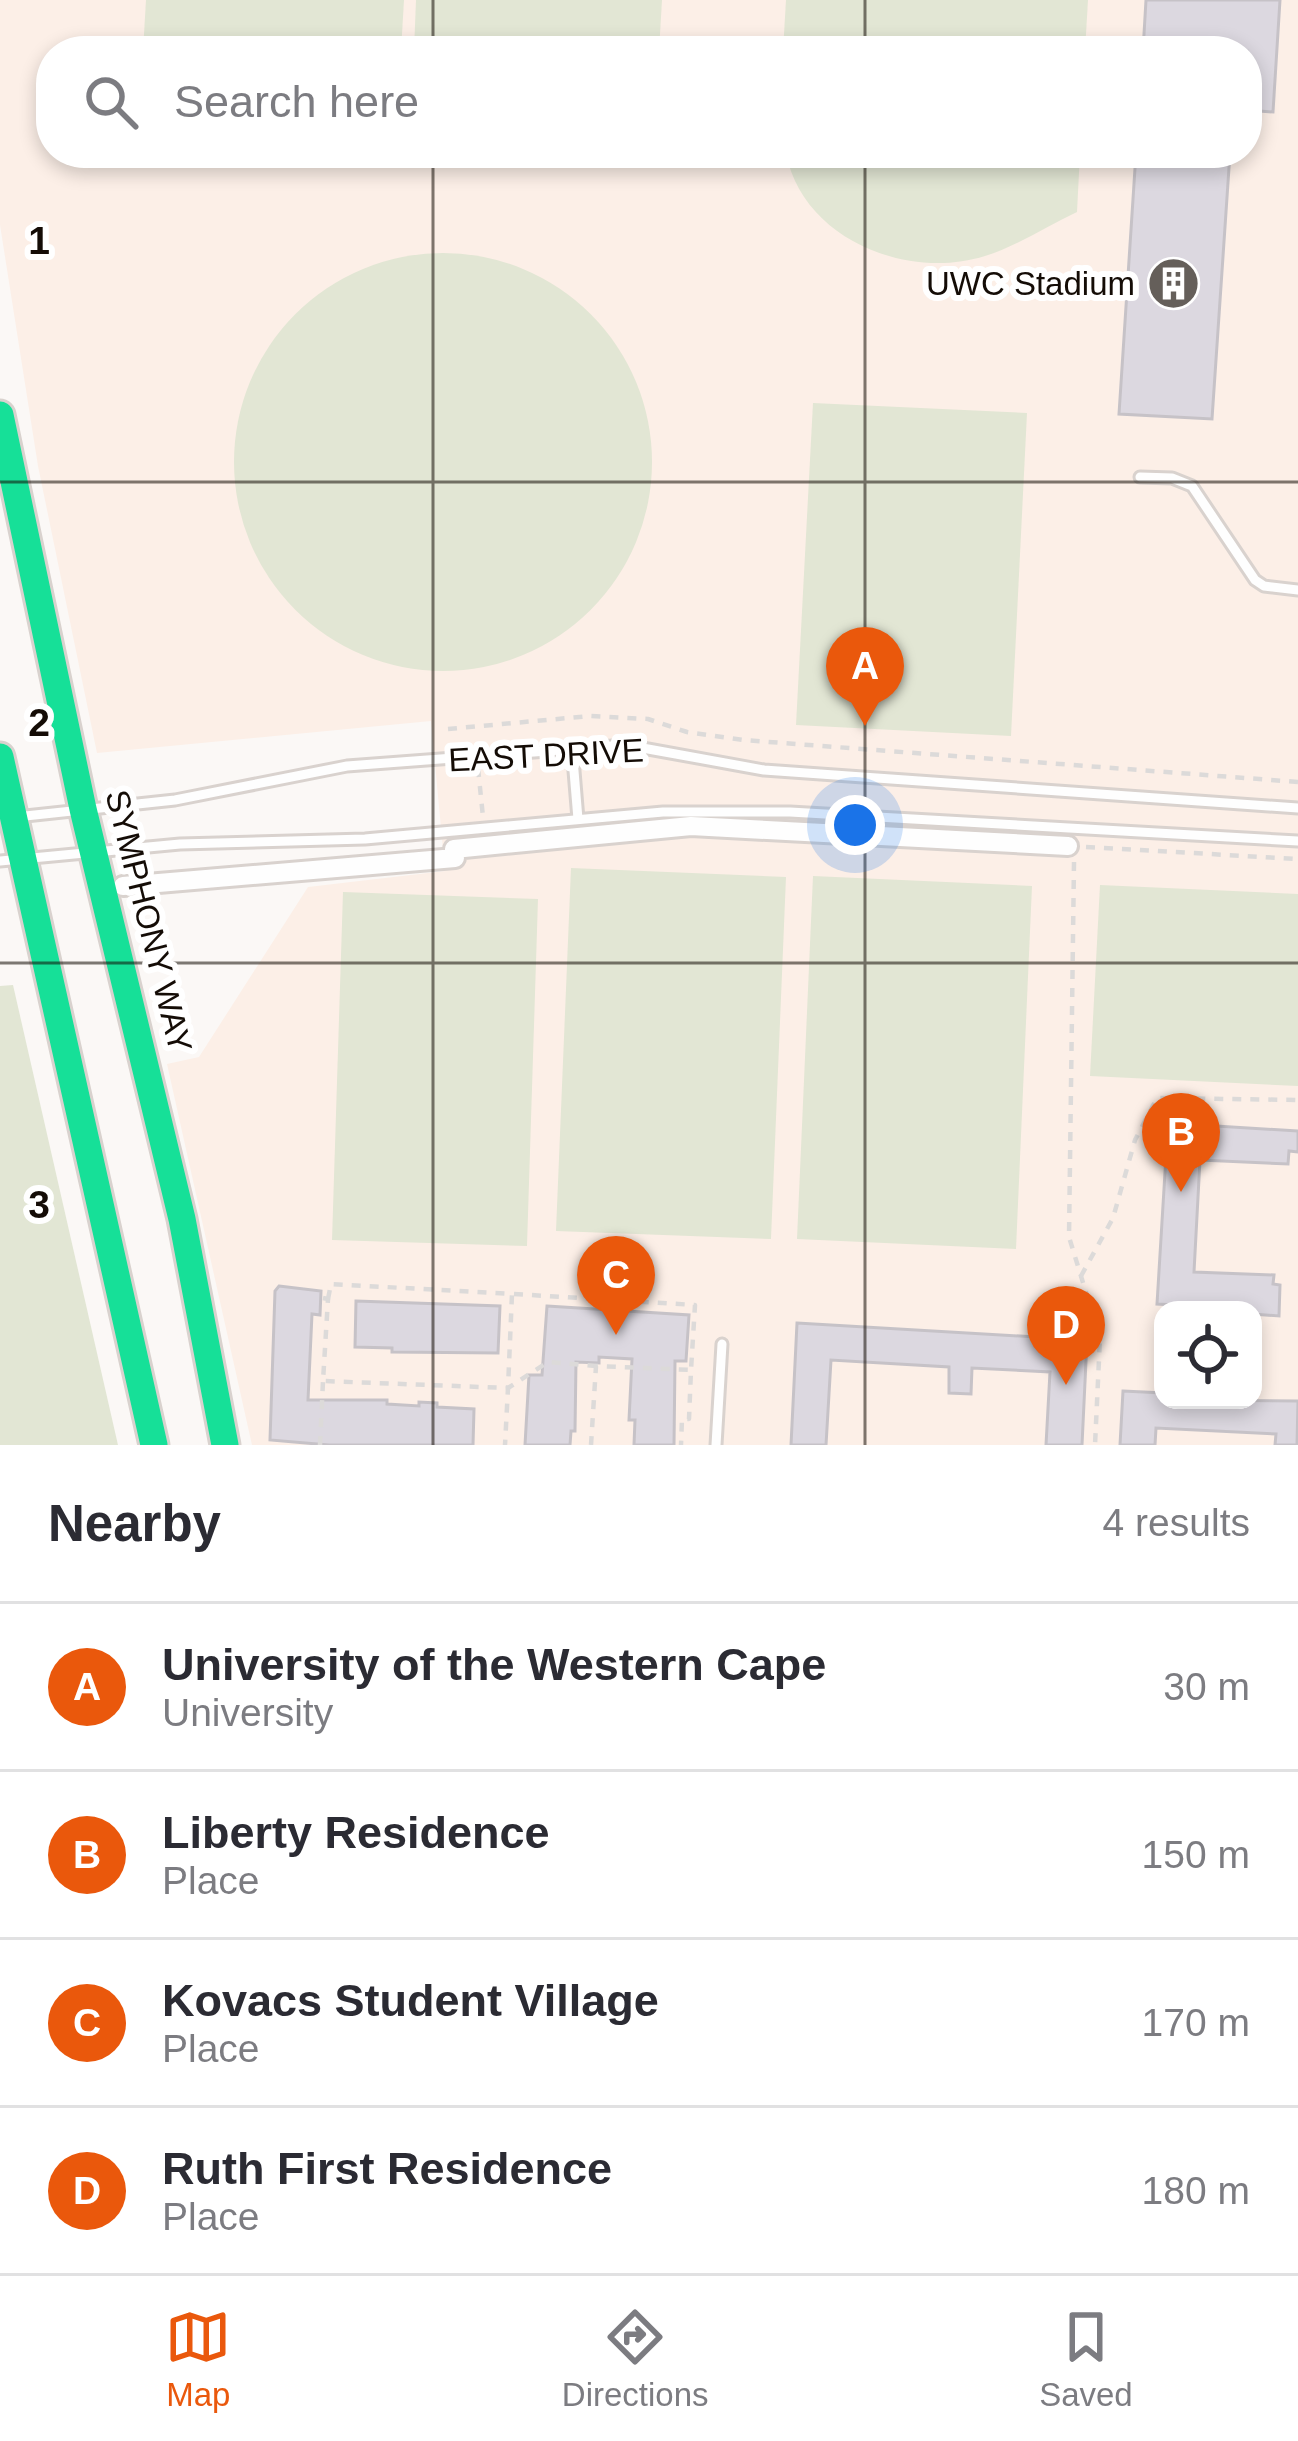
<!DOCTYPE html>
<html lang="en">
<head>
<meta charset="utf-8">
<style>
	body { margin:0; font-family:Arial,sans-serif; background:#f2f2f3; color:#2b2b33 }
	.controls { position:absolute; right:36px; bottom:36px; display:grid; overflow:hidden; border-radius:24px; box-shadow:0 6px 18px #0003 }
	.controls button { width:108px; height:108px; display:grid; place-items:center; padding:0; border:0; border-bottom:3px solid #e1e1e2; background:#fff; color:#2b2b33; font:60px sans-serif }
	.you { position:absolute; left:855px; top:825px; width:42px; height:42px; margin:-30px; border:9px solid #fff; border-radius:50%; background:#1a73e8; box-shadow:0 0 0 18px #1a73e833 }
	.badge { display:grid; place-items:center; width:78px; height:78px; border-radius:50%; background:#ea580c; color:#fff; font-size:39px; font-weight:700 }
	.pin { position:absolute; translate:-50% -99px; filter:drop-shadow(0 3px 6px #0008) }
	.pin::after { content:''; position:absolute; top:63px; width:42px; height:36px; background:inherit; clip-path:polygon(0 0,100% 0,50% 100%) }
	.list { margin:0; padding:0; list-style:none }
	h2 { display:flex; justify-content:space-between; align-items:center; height:156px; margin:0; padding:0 48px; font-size:51px }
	h2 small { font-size:39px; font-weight:400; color:#7c7c81 }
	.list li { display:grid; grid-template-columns:78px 1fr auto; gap:36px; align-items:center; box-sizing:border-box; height:168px; padding:0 48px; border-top:3px solid #e1e1e2 }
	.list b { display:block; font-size:45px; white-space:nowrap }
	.list p { margin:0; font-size:39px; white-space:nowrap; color:#7c7c81 }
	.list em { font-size:39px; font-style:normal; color:#7c7c81 }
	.icon { flex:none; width:66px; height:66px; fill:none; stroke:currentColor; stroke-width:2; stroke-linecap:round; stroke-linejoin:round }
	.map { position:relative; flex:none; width:1298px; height:1445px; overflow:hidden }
	.search { position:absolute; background:#fff; box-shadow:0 6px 18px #0003; left:36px; right:36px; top:36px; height:132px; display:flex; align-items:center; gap:30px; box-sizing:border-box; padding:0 42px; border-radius:48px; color:#7c7c81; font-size:45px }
	.sheet { height:828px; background:#fff }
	nav { display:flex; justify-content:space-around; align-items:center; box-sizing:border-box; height:168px; border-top:3px solid #e1e1e2; background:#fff; font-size:33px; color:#7c7c81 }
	nav a { display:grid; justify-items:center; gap:6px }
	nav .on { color:#ea580c }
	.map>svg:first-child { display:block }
	.built { fill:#fcefe7; fill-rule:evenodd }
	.green { fill:#e2e6d4 }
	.building { fill:#dcd8e0; stroke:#c6c2c7; stroke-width:3 }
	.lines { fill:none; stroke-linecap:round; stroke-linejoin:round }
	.lane-casing { stroke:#d9d2ce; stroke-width:15 }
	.street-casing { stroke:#d9d2ce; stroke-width:24 }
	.fast-casing { stroke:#d9d2ce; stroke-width:33 }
	.path { stroke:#dcdad9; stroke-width:4.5; stroke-dasharray:9 9; stroke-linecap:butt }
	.lane { stroke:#fefefe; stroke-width:9 }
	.street { stroke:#fefefe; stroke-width:18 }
	.fast { stroke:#16e098; stroke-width:27 }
	.grid { fill:none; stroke:#140c06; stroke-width:3; stroke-opacity:0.55 }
	.labels { text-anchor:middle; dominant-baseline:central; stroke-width:12; stroke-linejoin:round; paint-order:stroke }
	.poi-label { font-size:33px; fill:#140c06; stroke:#fff; text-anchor:end }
	.street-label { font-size:33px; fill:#140c06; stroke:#fff }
	.grid-label { font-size:39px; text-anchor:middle; font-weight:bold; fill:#140c06; stroke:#fff; stroke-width:12; stroke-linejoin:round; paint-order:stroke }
</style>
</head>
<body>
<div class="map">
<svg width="1298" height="1445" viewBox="0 0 1298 1445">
	<rect width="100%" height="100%" fill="#fbf8f6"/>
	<path class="built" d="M0 0H1298V1445H252L167 1064 199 1057 308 887 445 871 431 721 97 753 38 466 0 225ZM51 51H1247V153H51ZM1163 1310H1253V1400H1163Z"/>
	<g class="green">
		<path d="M146 0H404L401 51H143Z"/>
		<path d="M416 0H662L659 51H414Z"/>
		<path d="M786 0H1088L1085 51H783Z"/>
		<path d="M409 153H654L653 168Z"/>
		<path d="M786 153H1080L1077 212C1047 226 1017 246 985 256 906 281 802 238 786 153Z"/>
		<circle cx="443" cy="462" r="209"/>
		<path d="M813 403 1027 413 1011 736 796 725Z"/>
		<path d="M571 868 786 877 771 1239 556 1231Z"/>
		<path d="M813 876 1032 886 1016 1249 797 1239Z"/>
		<path d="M1100 885 1298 894V1086L1090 1076Z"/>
		<path d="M343 892 538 899 527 1246 332 1240Z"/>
		<path d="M13 985 118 1445H0V986Z"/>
	</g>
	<g class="building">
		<path d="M1146 0H1280L1273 112 1247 110V51H1143Z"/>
		<path d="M1136 153H1230L1212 419 1119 414Z"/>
		<path d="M1168 1123 1298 1131V1152L1289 1151 1288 1164 1200 1160 1194 1272 1274 1275 1273 1284 1280 1285 1279 1316 1253 1314V1309L1157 1304Z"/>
		<path d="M279 1286 321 1291 320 1315 312 1314 308 1400H387V1404L419 1406V1402L437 1403V1407L474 1409 473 1445H329L270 1440 275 1291Z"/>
		<path d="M356 1301 500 1306 498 1353 392 1352V1348L355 1347Z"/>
		<path d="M547 1306 689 1315 686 1361H675L674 1445H634L635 1420H629L632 1359 599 1357V1363L576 1362 575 1431H571L570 1445H525L529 1375H542Z"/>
		<path d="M797 1323 1087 1340 1082 1445H1046L1050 1372 972 1368 971 1394 949 1393V1367L831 1360 826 1445H791Z"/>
		<path d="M1123 1391 1163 1393V1400L1298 1401 1297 1445H1275L1276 1434 1156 1428 1155 1445H1120Z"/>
	</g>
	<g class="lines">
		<defs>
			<g id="lane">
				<path d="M1140 477 1172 478 1192 486 1255 580 1264 586 1298 590"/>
				<path d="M572 747 578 819"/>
				<path d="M16 817 175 800 347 766 626 745 764 770 1298 808"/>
				<path d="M0 861 180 844 365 839 663 812H790L1298 841"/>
				<path d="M716 1445 722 1344"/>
			</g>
			<path id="street" d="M123 886 455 858 454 849 691 826 1068 846"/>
			<g id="fast">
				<path d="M0 415 83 809 182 1219 225 1445"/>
				<path d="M0 757 154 1445"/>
			</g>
		</defs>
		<use href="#lane" class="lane-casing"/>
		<use href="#street" class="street-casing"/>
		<use href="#fast" class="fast-casing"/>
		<g class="path">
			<path d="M448 729 590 716 648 719 687 732 743 740 1298 782"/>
			<path d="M478 768 483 817"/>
			<path d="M1086 847 1298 859"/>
			<path d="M1074 862 1069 1237 1100 1338 1095 1445"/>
			<path d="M1081 1276 1113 1218 1135 1140 1157 1098 1298 1100"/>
			<path d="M514 1294 695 1305 691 1370"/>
			<path d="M323 1298 328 1299 323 1381 508 1388 505 1445"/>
			<path d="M328 1299 331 1284 512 1294 508 1388 548 1362 596 1366"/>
			<path d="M320 1445 323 1381"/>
			<path d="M591 1445 596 1366 691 1370 689 1419H682L681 1445"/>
		</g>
		<use href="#lane" class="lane"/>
		<use href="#street" class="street"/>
		<use href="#fast" class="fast"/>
	</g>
	<path class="grid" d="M433 0V51M865 0V51M433 153V1445M865 153V1445M0 482H1298M0 963H1298"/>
	<defs>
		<symbol id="building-disc" viewBox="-11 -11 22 22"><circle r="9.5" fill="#655f5a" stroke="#fff"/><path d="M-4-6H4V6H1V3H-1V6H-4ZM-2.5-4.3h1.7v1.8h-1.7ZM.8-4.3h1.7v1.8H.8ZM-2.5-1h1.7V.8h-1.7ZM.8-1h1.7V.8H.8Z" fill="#fff"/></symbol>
	</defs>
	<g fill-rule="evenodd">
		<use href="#building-disc" x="1144" y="254" width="59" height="59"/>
	</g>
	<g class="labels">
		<g class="poi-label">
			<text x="1135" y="283">UWC Stadium</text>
		</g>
		<g class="street-label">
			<text transform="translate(546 755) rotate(-3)">EAST DRIVE</text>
			<text transform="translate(149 921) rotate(76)">SYMPHONY WAY</text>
		</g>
	</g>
	<g class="grid-label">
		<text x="39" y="254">1</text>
		<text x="39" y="736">2</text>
		<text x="39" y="1218">3</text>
	</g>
</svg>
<div class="controls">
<button><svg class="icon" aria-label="locate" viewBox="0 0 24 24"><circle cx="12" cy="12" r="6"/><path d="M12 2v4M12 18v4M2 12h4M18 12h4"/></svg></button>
</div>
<div class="you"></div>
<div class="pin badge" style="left:865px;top:726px">A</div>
<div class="pin badge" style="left:1181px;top:1192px">B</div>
<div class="pin badge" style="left:616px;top:1335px">C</div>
<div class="pin badge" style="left:1066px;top:1385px">D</div>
<div class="search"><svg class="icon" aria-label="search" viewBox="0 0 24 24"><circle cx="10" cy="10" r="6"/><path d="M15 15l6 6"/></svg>Search here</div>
</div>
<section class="sheet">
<h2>Nearby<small>4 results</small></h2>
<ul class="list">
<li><span class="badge">A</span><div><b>University of the Western Cape</b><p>University</p></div><em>30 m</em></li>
<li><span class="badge">B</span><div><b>Liberty Residence</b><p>Place</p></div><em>150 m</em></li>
<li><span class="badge">C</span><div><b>Kovacs Student Village</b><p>Place</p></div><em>170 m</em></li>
<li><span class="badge">D</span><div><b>Ruth First Residence</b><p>Place</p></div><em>180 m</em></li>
</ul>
</section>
<nav>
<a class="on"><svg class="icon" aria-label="map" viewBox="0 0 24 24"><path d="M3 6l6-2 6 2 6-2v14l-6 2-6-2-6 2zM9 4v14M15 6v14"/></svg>Map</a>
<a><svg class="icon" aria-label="directions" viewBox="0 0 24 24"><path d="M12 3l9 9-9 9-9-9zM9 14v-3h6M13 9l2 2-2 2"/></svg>Directions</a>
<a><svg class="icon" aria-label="saved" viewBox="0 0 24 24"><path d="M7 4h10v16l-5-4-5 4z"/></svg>Saved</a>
</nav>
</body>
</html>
